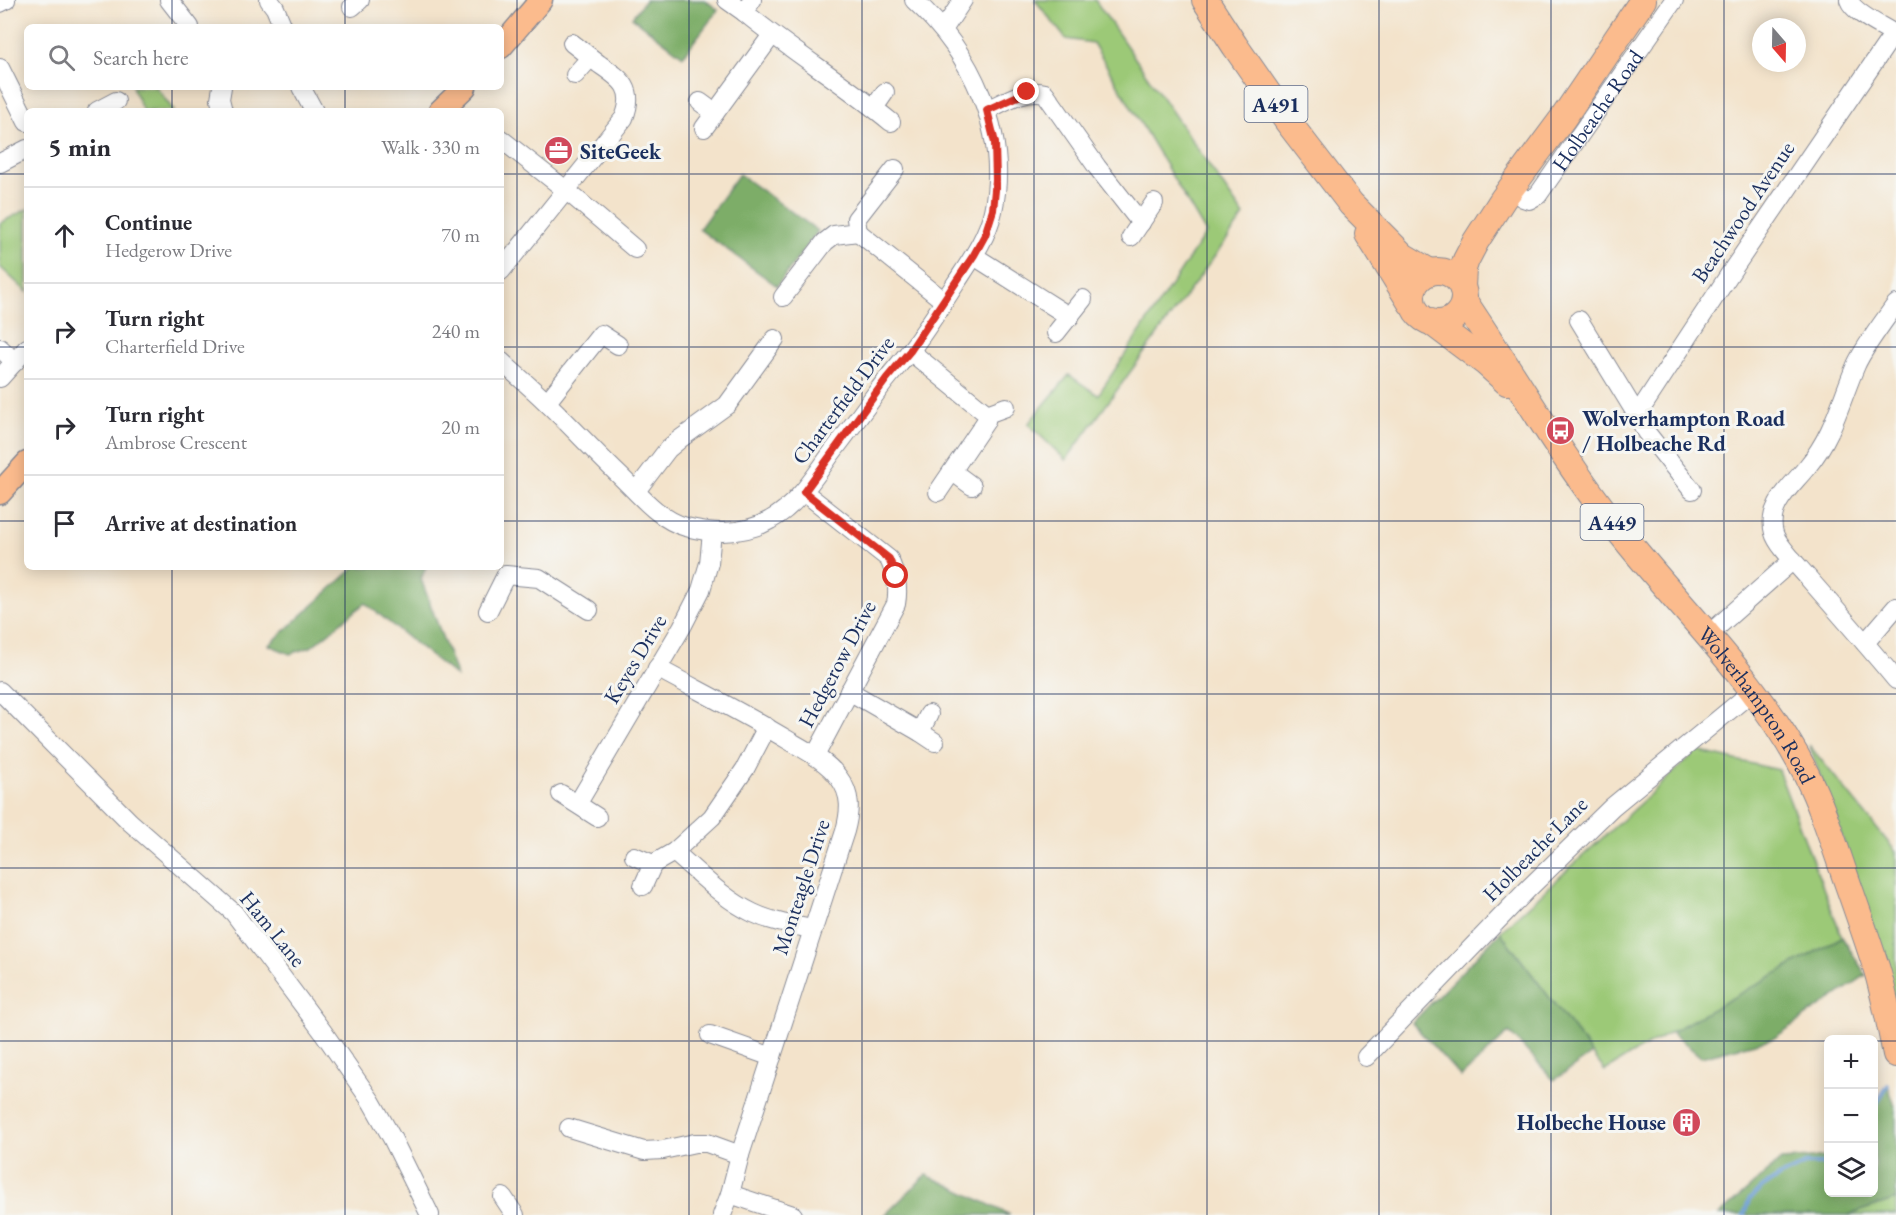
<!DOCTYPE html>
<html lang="en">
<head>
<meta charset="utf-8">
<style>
	body { margin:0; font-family:"EB Garamond",serif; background:#f7f7f7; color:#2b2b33 }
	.controls { position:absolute; right:18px; bottom:18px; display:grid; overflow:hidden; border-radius:9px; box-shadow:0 3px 15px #0003 }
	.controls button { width:54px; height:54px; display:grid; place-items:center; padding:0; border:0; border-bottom:2px solid #e1e1e2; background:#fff; color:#2b2b33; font:30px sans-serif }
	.compass { position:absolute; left:1752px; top:18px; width:54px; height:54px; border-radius:50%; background:#fff; box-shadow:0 3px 15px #0003; rotate:160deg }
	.stop { position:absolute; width:18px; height:18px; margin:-14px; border:4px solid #d93025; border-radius:50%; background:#fff }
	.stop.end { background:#d93025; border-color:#fff; box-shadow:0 2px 6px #0008 }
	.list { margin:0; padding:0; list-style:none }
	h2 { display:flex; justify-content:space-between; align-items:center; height:78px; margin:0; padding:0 24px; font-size:26px }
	h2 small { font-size:20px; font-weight:400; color:#7c7c81 }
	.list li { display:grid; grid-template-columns:39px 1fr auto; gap:18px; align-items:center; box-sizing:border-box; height:96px; padding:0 24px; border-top:2px solid #e1e1e2 }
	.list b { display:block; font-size:22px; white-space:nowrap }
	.list p { margin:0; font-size:20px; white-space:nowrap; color:#7c7c81 }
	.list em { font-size:20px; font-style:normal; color:#7c7c81 }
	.icon { flex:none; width:33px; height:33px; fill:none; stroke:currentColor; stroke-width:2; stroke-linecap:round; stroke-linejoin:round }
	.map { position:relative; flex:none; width:1896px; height:1215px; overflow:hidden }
	.search { position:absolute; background:#fff; box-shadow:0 3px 15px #0003; left:24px; top:24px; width:480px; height:66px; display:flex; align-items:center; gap:15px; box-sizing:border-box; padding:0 21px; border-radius:9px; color:#7c7c81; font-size:22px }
	.panel { position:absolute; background:#fff; box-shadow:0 3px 15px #0003; left:24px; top:108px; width:480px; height:462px; border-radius:9px }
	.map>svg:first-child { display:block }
	.green { fill:#9cc977; stroke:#5c7c6a; stroke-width:1.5 }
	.forest { fill:#7dad68; stroke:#4c6e63; stroke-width:1.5 }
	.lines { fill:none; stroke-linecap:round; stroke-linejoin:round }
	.stream { stroke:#6b9cd5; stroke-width:4 }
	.minor-casing { stroke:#878994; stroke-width:20 }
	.major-casing { stroke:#878994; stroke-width:25 }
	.highway-casing { stroke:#878994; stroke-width:28 }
	.minor { stroke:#fff; stroke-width:18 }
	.major { stroke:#fbbb8d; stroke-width:22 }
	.highway { stroke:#fbbb8d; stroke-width:26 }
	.route { stroke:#d93025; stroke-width:8 }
	.grid { fill:none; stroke:#1b2f5e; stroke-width:1.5; stroke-opacity:0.55 }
	.labels { text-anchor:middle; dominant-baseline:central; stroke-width:6; stroke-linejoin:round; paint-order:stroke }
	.shield { fill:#f6f6f2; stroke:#5d6b8a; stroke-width:1.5 }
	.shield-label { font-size:21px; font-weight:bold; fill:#1b2f5e }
	.street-label { font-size:22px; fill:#1b2f5e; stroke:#f6f6f2 }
	.poi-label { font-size:22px; font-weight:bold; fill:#1b2f5e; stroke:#f6f6f2; text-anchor:start }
</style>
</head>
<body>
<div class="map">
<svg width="1896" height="1215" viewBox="0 0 1896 1215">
	<rect width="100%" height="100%" fill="#f6f6f2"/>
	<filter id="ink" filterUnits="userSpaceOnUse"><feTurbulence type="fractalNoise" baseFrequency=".0167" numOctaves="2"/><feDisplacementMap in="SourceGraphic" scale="12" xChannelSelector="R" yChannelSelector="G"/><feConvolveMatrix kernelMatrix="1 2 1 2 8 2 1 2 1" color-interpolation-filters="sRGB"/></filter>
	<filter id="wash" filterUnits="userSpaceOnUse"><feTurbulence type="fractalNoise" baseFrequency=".008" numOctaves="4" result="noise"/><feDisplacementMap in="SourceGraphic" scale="24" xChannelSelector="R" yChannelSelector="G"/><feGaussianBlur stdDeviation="1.35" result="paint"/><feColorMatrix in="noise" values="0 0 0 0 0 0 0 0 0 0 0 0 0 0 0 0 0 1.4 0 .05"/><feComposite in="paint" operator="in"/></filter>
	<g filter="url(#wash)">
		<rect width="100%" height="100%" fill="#f3e3cb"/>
		<g class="green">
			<path d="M1035 0H1095L1244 216 1066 460 1028 424 1069 375 1098 395 1206 233 1093 43 1066 39Z"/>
			<path d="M132 87H156L174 111H143Z"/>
			<path d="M27 209V292L0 267V223Z"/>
			<path d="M1809 745 1896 852V1025L1867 907Z"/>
			<path d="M1697 751 1778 770 1842 937 1630 1055 1605 1071 1500 932Z"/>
			<path d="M1896 1199V1215H1848Z"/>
		</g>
		<g class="forest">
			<path d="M645 0H705L718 10 683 56 632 17Z"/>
			<path d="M739 174 818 231 777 286 699 229Z"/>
			<path d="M355 567H426L421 579 457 677 365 603 311 647 290 654 269 645Z"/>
			<path d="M1500 932 1592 1054 1554 1080 1509 1032 1461 1077 1412 1023Z"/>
			<path d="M1842 937 1866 975 1774 1038 1701 1057 1671 1032Z"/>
			<path d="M1888 1085 1896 1110V1199L1848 1215H1719L1781 1160 1828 1157V1192H1874V1108Z"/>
			<path d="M926 1175 949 1185 1010 1215H885Z"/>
		</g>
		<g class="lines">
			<g class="stream">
				<path d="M1874 1108 1888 1085"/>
				<path d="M1744 1215 1749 1200 1763 1187 1779 1177 1805 1164H1828"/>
			</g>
		</g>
	</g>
	<g filter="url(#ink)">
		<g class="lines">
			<defs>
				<g id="minor">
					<path d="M169 0 190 27"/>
					<path d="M269 0 275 8 283 27"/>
					<path d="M727 0 744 12 752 0"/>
					<path d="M1849 0C1854 14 1883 26 1896 35"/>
					<path d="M0 3 6 0"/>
					<path d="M352 7 360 0"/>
					<path d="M744 12C791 51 844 83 891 122"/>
					<path d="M943 30 963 0"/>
					<path d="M0 68 27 122"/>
					<path d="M575 75 590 58"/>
					<path d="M222 87 220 99 223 111"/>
					<path d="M301 87 314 111"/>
					<path d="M700 102 715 113"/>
					<path d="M874 108 885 92"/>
					<path d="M987 110C1004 102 1025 88 1045 93L1097 167 1141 223"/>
					<path d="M97 111 116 101"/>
					<path d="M704 128 772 35"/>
					<path d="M501 139 567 191 635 249"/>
					<path d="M0 163 27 149"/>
					<path id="s1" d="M1511 189 1523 198 1529 200 1538 195 1674 0"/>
					<path d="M858 232 944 301"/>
					<path d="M1131 237 1154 203"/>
					<path d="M974 256 1070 317"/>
					<path d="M501 271 624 118C636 88 621 79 599 64 590 57 581 50 572 43"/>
					<path d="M783 297 825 242 834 235 858 232 856 219 895 169"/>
					<path d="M1896 304C1884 321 1864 347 1856 365 1840 402 1834 434 1807 467 1792 486 1766 506 1774 533 1777 545 1801 569 1810 580 1839 613 1868 646 1896 680"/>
					<path d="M1579 320 1640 420"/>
					<path d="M1056 333 1083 299"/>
					<path d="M0 348 15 362"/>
					<path d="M910 351 987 414 986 421 938 492"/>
					<path d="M501 361C516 375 532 388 547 403 571 426 594 451 618 474 638 493 659 520 686 527 714 534 744 535 770 520 796 506 814 478 831 454 847 433 862 413 877 392 887 378 899 365 910 351 927 329 941 306 956 283 971 260 987 238 993 211 1010 133 971 52 914 0"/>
					<path d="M0 378 27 348"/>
					<path d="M547 402 601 334 618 345"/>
					<path d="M987 414 1006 407"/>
					<path d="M953 472 972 486"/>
					<path d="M1692 490 1646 432 1640 420 1643 406 1733 269 1894 33"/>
					<path d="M636 491 668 449 680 439 727 405 775 339"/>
					<path d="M804 492 889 559C896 575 899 587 896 604L815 756"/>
					<path d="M488 611 506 575 539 578 589 610"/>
					<path d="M1707 636 1793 560"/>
					<path d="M1865 643 1896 607"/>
					<path d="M657 668C701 692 745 714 788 740 805 750 827 761 839 778 852 795 850 812 845 831L740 1155 730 1194 722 1215"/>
					<path d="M0 691 130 822 234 913 323 1032 371 1101 392 1138 430 1215"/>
					<path d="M849 691 920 732 935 742"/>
					<path d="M920 732 929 714"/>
					<path d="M561 794 597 817"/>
					<path d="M578 803 682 627 701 590 709 563 712 532"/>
					<path d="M674 852C699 873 723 899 753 913 772 922 792 925 812 929"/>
					<path d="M634 856 653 864"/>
					<path d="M643 886 653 864 674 852 712 817 745 769 767 727"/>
					<path d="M710 1035 772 1057"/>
					<path d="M1366 1057 1529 888 1612 807 1753 691"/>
					<path d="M569 1128 644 1151 663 1150 695 1143H707L740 1155"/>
					<path d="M730 1194 793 1215"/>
					<path d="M503 1197 515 1215"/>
				</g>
				<g id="major">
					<path d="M501 47 541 0"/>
					<path d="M440 111 465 87"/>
					<path d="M0 493 27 463"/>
				</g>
				<g id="highway">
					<path d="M1205 0 1235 46 1288 122 1351 204 1403 256 1430 272"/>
					<path d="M1368 234 1411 303"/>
					<circle cx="1438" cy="297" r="26"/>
					<path d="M1462 287 1463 269 1466 260 1476 241 1503 199 1563 118 1643 0"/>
					<path id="s2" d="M1464 301C1515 376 1559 455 1616 527 1679 608 1759 681 1806 774 1822 806 1833 841 1845 876 1856 907 1867 938 1877 970 1885 997 1890 1026 1896 1054"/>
					<path d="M1434 324 1486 363 1507 382"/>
				</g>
			</defs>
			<use href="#minor" class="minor-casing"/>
			<use href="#major" class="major-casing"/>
			<use href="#highway" class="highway-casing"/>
			<use href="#minor" class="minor"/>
			<use href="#major" class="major"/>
			<use href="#highway" class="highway"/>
		</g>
	</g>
	<g class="lines" filter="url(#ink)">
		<path class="route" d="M896 576 889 559 804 492 887 378 910 351 974 255 985 235 993 210 996 180 995 143 987 110 1027 92"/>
	</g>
	<path class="grid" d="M172 0V27M345 0V27M517 0V1215M689 0V1215M862 0V1215M1034 0V1215M1207 0V1215M1379 0V1215M1551 0V1215M1724 0V1215M172 87V111M345 87V111M0 174H27M501 174H1896M0 347H27M501 347H1896M0 521H27M501 521H1896M172 567V1215M345 567V1215M0 694H1896M0 868H1896M0 1041H1828M1874 1041H1896"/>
	<defs>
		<symbol id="office-disc" viewBox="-11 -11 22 22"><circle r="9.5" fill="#d1495b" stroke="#f6f6f2"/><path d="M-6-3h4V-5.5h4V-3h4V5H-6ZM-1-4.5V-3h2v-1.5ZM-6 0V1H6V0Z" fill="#fff"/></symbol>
		<symbol id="bus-disc" viewBox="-11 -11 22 22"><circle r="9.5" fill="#d1495b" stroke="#f6f6f2"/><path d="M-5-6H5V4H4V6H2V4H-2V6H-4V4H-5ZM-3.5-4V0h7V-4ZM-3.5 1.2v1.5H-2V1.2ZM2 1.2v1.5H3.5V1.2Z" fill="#fff"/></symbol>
		<symbol id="building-disc" viewBox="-11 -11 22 22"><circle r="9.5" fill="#d1495b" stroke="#f6f6f2"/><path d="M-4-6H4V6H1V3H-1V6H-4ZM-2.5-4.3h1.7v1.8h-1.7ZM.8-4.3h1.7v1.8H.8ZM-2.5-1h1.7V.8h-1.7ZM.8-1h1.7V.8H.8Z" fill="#fff"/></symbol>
	</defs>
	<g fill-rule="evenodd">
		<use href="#office-disc" x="542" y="134" width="33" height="33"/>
		<use href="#bus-disc" x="1544" y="414" width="33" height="33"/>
		<use href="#building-disc" x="1670" y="1106" width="33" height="33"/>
	</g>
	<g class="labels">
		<g class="shield">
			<rect x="1244.5" y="86" width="63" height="36" rx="4.5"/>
			<rect x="1580.5" y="504" width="63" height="36" rx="4.5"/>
		</g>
		<g class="shield-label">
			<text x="1276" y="104">A491</text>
			<text x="1612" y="522">A449</text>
		</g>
		<g class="street-label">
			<text stroke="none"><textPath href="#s1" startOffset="135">Holbeache Road</textPath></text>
			<text transform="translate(1743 212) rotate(-56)">Beachwood Avenue</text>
			<text transform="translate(843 400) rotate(-53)">Charterfield Drive</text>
			<text transform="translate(635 659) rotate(-59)">Keyes Drive</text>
			<text transform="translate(837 664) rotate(-62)">Hedgerow Drive</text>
			<text stroke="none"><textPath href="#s2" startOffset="500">Wolverhampton Road</textPath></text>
			<text transform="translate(1535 849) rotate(-45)">Holbeache Lane</text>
			<text transform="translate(801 887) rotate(-72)">Monteagle Drive</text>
			<text transform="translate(273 929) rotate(51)">Ham Lane</text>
		</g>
		<g class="poi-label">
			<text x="580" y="151">SiteGeek</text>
			<text x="1582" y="418">Wolverhampton Road<tspan x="1582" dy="25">/ Holbeache Rd</tspan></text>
			<text x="1666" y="1122" text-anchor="end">Holbeche House</text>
		</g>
	</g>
</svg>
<div class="controls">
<button>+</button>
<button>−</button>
<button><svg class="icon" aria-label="layers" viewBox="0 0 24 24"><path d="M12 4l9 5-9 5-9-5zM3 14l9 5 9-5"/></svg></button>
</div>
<svg class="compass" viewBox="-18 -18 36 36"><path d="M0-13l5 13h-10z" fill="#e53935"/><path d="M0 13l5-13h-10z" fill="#7c7c81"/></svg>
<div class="stop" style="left:896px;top:576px"></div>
<div class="stop end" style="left:1027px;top:92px"></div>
<div class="search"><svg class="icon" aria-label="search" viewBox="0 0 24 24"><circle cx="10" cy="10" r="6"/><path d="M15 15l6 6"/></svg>Search here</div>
<section class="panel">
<h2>5 min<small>Walk · 330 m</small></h2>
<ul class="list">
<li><svg class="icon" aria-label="ahead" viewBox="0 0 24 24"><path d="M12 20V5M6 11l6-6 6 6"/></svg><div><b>Continue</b><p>Hedgerow Drive</p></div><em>70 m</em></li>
<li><svg class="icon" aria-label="right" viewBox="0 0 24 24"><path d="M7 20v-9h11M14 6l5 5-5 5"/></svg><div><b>Turn right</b><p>Charterfield Drive</p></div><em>240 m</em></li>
<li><svg class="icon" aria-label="right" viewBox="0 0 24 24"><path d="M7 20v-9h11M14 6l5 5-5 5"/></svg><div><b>Turn right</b><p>Ambrose Crescent</p></div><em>20 m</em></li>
<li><svg class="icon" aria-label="arrive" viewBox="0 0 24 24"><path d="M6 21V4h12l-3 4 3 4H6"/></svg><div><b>Arrive at destination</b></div></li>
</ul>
</section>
</div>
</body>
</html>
